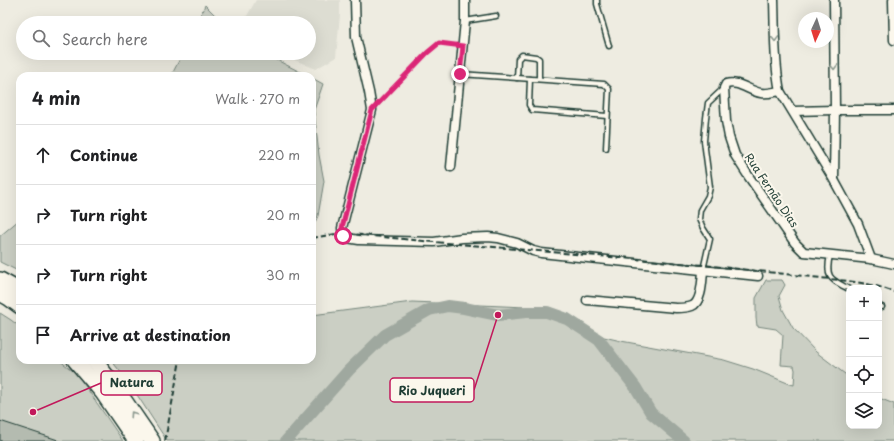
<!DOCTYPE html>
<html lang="en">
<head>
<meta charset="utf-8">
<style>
	body { margin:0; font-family:"Playpen Sans",sans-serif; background:#f6f6f6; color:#202124 }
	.controls { position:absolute; right:12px; bottom:12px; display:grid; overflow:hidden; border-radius:8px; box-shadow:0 4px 16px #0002 }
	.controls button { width:36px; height:36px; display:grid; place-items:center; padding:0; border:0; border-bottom:1px solid #e0e0e0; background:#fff; color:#202124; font:20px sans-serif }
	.compass { position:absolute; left:798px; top:12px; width:36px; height:36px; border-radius:50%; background:#fff; box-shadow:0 4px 16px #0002; rotate:184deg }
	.stop { position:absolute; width:12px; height:12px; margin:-9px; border:3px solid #db2777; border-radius:50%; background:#fff }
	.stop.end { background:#db2777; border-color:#fff; box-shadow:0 1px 4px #0008 }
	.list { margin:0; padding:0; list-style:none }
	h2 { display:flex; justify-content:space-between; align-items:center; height:52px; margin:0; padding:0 16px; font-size:17px }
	h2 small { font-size:13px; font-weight:400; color:#757577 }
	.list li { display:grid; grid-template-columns:26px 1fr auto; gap:12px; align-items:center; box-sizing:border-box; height:60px; padding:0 16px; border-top:1px solid #e0e0e0 }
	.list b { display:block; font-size:15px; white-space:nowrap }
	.list em { font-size:13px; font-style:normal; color:#757577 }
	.icon { flex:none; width:22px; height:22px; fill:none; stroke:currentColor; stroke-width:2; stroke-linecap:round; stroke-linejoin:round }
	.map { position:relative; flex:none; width:894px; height:441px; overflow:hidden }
	.search { position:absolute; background:#fff; box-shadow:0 4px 16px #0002; left:16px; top:16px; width:300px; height:44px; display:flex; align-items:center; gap:10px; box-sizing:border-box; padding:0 14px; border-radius:22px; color:#757577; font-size:15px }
	.panel { position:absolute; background:#fff; box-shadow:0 4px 16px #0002; left:16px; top:72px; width:300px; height:292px; border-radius:12px }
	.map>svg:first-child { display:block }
	.built { fill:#ddddd2 }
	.green { fill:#cbcfc4; stroke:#75867c }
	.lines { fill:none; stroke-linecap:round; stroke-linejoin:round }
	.river { stroke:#9fa89f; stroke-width:12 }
	.building { fill:#b4bbb0; stroke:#1f3d34 }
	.service-casing { stroke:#1f3d34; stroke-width:7 }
	.minor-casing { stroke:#1f3d34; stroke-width:11 }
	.motorway-casing { stroke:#1f3d34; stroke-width:18 }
	.path { stroke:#1f3d34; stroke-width:1; stroke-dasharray:4 3; stroke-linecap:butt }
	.service { stroke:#fbf7ec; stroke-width:4 }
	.minor { stroke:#fbf7ec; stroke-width:8 }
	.motorway { stroke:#fbf7ec; stroke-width:15 }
	.rail { stroke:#1f3d34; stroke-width:2; stroke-dasharray:6 3; stroke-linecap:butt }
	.oneway { stroke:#8d9a90 }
	.route { stroke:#db2777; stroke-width:5 }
	.labels { text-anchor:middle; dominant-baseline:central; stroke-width:4; stroke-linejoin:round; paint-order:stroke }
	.street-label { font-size:11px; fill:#1f3d34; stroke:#fbf7ec }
	.leader { fill:none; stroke:#c2185b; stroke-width:1.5 }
	.callout-dot { fill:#c2185b; stroke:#fbf7ec; stroke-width:1.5 }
	.callout { fill:#fbf7ec; stroke:#c2185b; stroke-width:1.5 }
	.callout-label { font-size:12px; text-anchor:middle; font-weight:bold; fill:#1f3d34 }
</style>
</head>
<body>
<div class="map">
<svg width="894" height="441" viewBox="0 0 894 441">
	<rect width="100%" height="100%" fill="#eeece1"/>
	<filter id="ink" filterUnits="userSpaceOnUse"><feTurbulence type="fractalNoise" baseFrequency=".025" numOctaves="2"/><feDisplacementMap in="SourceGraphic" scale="8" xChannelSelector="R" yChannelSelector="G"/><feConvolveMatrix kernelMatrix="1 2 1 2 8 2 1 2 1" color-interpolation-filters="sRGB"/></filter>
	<g filter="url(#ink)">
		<path class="built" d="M256 0H340V15L336 57 316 69 278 53H309V23H243Z"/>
		<g class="green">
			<path d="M205 5 223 23H197Z"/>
			<path d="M183 53H263L308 76H171Z"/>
			<path d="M312 78 323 84 314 110 319 155 324 181 318 216 312 228Z"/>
			<path d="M20 219V272L0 262V236Z"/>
			<path d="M766 280H782L785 285 779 296 783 310 793 328 816 352 849 377V426H879V398L894 404V441H167L130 384 111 360H312V315L412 302 548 308 604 337 621 341 724 360 753 369 790 384 794 385 795 370 794 366 781 365 783 335 776 329 757 326 756 318V298Z"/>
			<path d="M0 313 11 320 20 327V360H59L77 374 123 441H0Z"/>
		</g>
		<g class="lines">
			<path class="river" d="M286 441 349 370 385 335 429 310 448 306 464 308 498 315 526 312H547L567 319 599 340 636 388 651 413 684 441"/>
		</g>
		<path class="building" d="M0 421 58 440V441H0Z"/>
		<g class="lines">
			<defs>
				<g id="service">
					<path d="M597 0V4L609 46"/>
					<path d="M465 21 496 16"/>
					<path d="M460 74 604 84 609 89 606 148"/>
					<path d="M517 78 518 59 522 55 536 57 539 59V79"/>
					<path d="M530 79 529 105 532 110 607 116"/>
					<path d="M830 255C825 278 830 279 849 289"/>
					<path d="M703 270 710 239 703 228 699 219 700 210 708 196 710 187 704 141 706 118 708 103 724 88"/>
					<path d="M879 306 882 307"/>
				</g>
				<g id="minor">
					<path d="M355 0 356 37 369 92 372 110 342 228 343 236 347 238 359 240 434 242 462 238 488 237 498 238 517 243 533 251 541 253 758 276"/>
					<path d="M774 0C775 30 774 61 780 91L834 180 858 224 871 259"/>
					<path d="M834 0 835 110 834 179"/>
					<path d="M893 0 894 40"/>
					<path d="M780 91C774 92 767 94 761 93 749 91 738 80 726 84L724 88 726 121 729 137 735 155 749 177 795 243 804 252 871 259 894 264"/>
					<path d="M793 111 835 110H894"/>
					<path d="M451 167 465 21V0"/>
					<path d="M587 300 676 308C681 308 687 308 692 306 702 302 702 281 703 271"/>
				</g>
				<g id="motorway">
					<path d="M0 280 20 291"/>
					<path d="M0 293 9 298 20 306"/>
					<path d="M75 360 103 393 136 441"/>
					<path d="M94 360 115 387 152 441"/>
				</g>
			</defs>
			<use href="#service" class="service-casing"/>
			<use href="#minor" class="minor-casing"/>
			<use href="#motorway" class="motorway-casing"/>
			<path class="path" d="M379 104 427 53 439 43 454 45"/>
			<use href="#service" class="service"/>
			<use href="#minor" class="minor"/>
			<use href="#motorway" class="motorway"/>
			<g class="rail">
				<path d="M312 238 342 233 434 242 704 265 848 281C864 283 879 286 894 292"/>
				<path d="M165 441 180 360"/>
			</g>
		</g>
		<defs><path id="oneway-chevron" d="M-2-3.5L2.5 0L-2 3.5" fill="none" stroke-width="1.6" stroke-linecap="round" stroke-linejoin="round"/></defs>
		<g class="oneway">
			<use href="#oneway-chevron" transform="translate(775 39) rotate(88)"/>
			<use href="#oneway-chevron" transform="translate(834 67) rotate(89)"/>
			<use href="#oneway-chevron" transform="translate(133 414) rotate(-124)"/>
		</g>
	</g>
	<g class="lines" filter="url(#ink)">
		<path class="route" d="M343 236 342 228 372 110 427 53 439 43 463 46 460 74"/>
	</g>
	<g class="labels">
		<g class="street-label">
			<text transform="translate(772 190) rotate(56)">Rua Fernão Dias</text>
		</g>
	</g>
	<path class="leader" d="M33 412L101 383M498 315L474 390"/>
	<g class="callout-dot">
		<circle cx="33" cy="412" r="4"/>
		<circle cx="498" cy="315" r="4"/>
	</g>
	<g class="callout">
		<rect x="101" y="371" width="61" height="24" rx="4"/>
		<rect x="390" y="378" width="84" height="24" rx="4"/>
	</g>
	<g class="callout-label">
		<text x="132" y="387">Natura</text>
		<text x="432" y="395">Rio Juqueri</text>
	</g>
</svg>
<div class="controls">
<button>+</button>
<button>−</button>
<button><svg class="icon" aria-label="locate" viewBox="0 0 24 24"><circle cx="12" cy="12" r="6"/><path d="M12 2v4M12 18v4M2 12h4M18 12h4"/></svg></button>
<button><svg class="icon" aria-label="layers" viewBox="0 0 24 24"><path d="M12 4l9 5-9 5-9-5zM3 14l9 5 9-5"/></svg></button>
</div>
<svg class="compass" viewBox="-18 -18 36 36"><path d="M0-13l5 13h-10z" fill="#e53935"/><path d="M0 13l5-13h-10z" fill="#757577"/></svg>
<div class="stop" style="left:343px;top:236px"></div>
<div class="stop end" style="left:460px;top:74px"></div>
<div class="search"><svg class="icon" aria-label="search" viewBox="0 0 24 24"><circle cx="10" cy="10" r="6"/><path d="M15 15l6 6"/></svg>Search here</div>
<section class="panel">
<h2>4 min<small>Walk · 270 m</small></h2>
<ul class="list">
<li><svg class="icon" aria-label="ahead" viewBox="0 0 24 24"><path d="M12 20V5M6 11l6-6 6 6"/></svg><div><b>Continue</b></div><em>220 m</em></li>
<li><svg class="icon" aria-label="right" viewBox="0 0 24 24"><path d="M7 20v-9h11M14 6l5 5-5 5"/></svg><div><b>Turn right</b></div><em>20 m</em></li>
<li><svg class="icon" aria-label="right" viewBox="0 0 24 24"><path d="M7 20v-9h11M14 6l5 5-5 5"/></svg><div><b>Turn right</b></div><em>30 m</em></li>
<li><svg class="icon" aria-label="arrive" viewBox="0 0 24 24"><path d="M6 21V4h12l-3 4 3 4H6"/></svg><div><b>Arrive at destination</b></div></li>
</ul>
</section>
</div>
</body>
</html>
